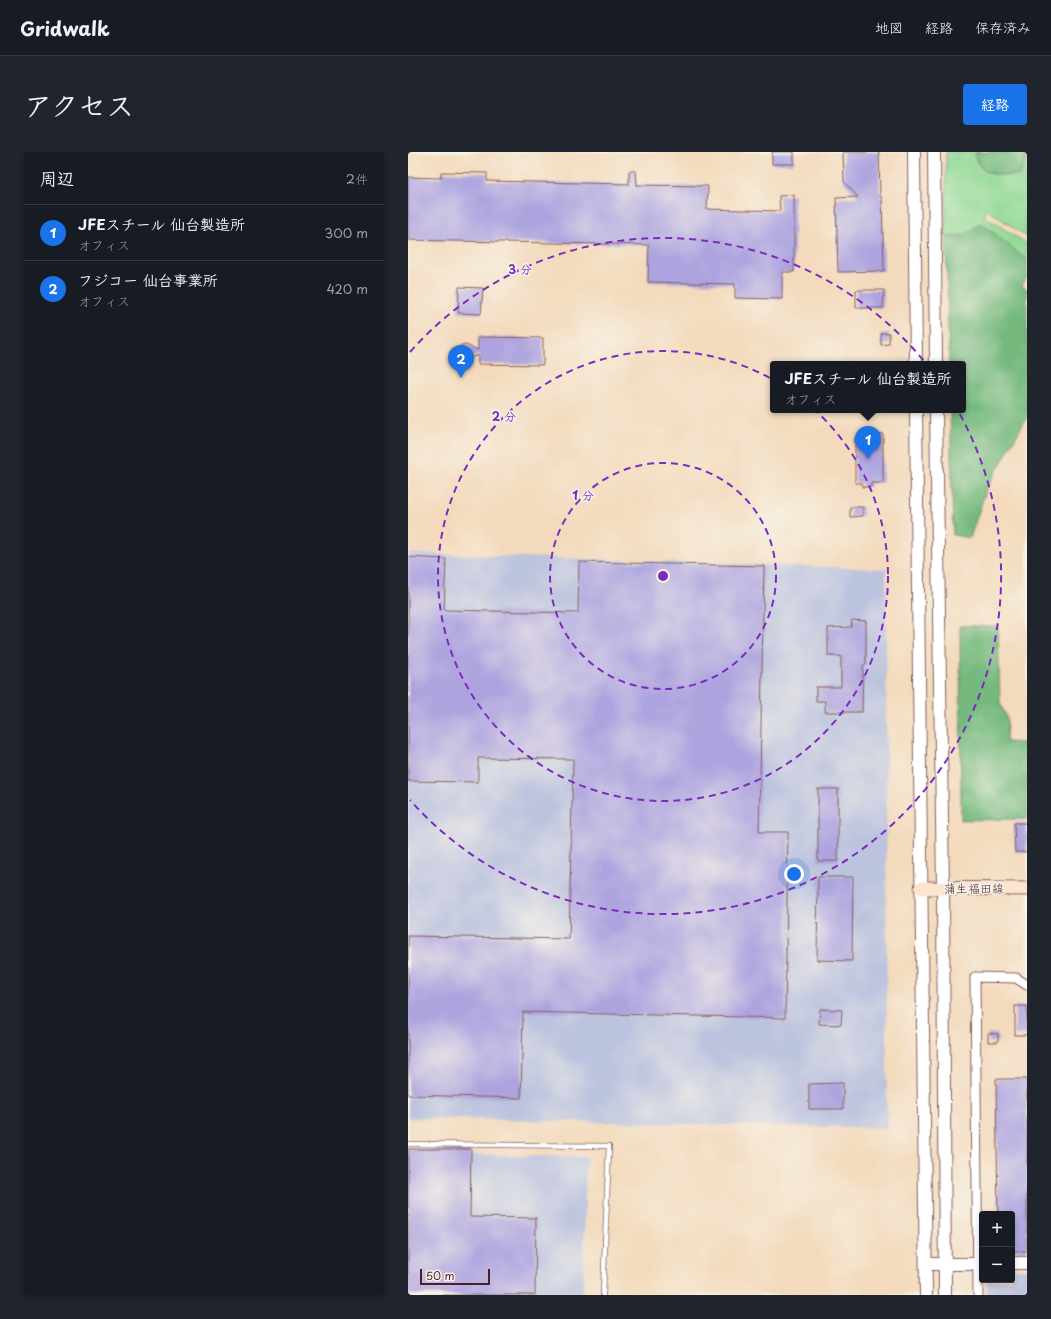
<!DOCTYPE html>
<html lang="ja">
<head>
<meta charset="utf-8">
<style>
	body { margin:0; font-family:"Playpen Sans","Klee One",sans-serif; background:#20242c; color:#f1f3f6 }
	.controls { position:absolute; right:12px; bottom:12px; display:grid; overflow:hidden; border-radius:4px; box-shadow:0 2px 6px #0003 }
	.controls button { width:36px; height:36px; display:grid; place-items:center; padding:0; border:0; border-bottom:1px solid #363941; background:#171b24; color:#f1f3f6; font:20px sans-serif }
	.scale { position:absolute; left:12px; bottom:10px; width:70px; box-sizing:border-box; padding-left:4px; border:2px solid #4a1f2b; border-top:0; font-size:11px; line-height:14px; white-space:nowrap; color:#4a1f2b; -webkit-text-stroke:3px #f7f3e8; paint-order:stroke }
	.you { position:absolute; left:386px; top:722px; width:14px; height:14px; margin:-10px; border:3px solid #fff; border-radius:50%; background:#1a73e8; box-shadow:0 0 0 6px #1a73e833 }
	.badge { display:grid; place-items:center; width:26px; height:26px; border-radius:50%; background:#1a73e8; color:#fff; font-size:13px; font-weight:700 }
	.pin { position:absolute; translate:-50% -33px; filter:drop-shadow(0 1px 2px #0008) }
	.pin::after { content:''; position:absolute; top:21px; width:14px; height:12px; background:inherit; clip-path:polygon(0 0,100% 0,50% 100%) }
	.popup { position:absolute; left:362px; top:209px; width:196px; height:52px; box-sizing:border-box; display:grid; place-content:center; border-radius:4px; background:#171b24; filter:drop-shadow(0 1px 3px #0005); font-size:13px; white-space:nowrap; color:#9ea1a6 }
	.popup b { font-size:15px; color:#f1f3f6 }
	.popup::after { content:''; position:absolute; left:50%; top:100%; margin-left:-8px; border:8px solid transparent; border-top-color:#171b24 }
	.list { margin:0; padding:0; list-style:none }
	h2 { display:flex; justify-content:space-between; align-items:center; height:52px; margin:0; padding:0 16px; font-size:17px }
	h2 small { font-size:13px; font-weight:400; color:#9ea1a6 }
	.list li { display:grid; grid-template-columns:26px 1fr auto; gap:12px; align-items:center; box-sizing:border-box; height:56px; padding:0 16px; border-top:1px solid #363941 }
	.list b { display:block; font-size:15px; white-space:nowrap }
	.list p { margin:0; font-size:13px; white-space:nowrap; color:#9ea1a6 }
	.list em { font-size:13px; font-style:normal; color:#9ea1a6 }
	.map { position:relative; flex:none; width:619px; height:1143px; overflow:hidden; border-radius:4px }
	header { display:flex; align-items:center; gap:24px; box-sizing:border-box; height:56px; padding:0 20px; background:#171b24; border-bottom:1px solid #363941 }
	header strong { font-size:19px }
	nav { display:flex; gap:22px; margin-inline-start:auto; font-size:14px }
	.intro { display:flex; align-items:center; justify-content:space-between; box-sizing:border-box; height:96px; padding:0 24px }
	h1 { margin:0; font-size:28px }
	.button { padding:10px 18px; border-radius:4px; background:#1a73e8; color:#fff; font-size:14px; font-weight:700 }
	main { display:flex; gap:24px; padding:0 24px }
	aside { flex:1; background:#171b24; border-radius:4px; box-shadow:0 2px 6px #0003 }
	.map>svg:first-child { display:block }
	.industrial { fill:#bcc3de }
	.green { fill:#90d995; stroke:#6d7c60 }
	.forest { fill:#74b97e; stroke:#5f6c54 }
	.building { fill:#ada4df }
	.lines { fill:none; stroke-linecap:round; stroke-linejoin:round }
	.service-casing { stroke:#85605e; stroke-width:6 }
	.minor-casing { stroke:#85605e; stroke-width:11 }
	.tertiary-casing { stroke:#85605e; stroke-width:14 }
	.secondary-casing { stroke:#85605e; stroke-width:15 }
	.service { stroke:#fff; stroke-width:4.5 }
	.minor { stroke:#fff; stroke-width:9 }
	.tertiary { stroke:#fff; stroke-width:12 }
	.secondary { stroke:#fbe5cf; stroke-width:13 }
	.ring { fill:none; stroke:#7b2cbf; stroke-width:2; stroke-dasharray:7 5 }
	.labels { text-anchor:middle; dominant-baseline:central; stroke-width:3; stroke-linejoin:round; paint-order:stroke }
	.street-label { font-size:12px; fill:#4a1f2b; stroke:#f7f3e8 }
	.centre { fill:#7b2cbf; stroke:#f7f3e8; stroke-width:2 }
	.ring-label { font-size:12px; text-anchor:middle; font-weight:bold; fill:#7b2cbf; stroke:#f7f3e8; stroke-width:3; stroke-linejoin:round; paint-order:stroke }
</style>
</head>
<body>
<header>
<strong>Gridwalk</strong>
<nav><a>地図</a><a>経路</a><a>保存済み</a></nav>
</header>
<div class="intro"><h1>アクセス</h1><a class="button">経路</a></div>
<main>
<aside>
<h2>周辺<small>2件</small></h2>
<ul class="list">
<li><span class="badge">1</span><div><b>JFEスチール 仙台製造所</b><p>オフィス</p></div><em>300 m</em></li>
<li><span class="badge">2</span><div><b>フジコー 仙台事業所</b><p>オフィス</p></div><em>420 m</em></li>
</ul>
</aside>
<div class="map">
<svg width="619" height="1143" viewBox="0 0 619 1143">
	<rect width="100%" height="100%" fill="#f7f3e8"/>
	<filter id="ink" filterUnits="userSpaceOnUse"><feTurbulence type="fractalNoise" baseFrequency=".025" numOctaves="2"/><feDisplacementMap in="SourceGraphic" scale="8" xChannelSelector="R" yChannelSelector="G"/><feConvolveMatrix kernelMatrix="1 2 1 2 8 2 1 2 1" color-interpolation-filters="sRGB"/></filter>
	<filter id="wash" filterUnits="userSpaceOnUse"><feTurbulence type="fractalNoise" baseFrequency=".012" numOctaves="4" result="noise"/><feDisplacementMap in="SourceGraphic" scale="16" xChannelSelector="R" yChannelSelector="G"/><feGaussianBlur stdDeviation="0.9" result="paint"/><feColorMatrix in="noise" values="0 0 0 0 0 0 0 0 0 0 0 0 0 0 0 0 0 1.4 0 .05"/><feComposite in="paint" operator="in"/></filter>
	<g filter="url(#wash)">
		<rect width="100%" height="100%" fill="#f3dabc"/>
		<g class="industrial">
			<path d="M0 401 478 417 479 976 0 966Z"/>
			<path d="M0 1001 178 1005 175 1143H0Z"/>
			<path d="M604 1117H619V1143H579V1128H604Z"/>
		</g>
		<path class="green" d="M538 0H569L567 3C572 26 593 23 612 23L619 4V85L580 58 576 64 619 92V108L614 104 556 83 538 85Z"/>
		<g class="forest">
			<path d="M569 0H619L612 23C593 23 572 26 567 3Z"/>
			<path d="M573 71 619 108V124L614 134 619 137V265L578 338 562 386 545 383 542 258H555V212H541L538 85 556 83Z"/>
			<path d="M552 474H590L592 551 599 567 598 590 619 591V667L553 668Z"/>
		</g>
		<g id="blocks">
			<g class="building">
				<rect x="364" y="0" width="22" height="12"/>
				<path d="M435 0H471L472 45H474L476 119 430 120 428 46 450 45 436 30Z"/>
				<path d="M221 19H228L229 33 300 34 299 57 372 59 371 44 386 43V120H374V147L327 146V132L240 130 241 93 0 88V25L33 26V20L79 21V29L221 32Z"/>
				<path d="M51 135 75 136 73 162 50 161Z"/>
				<path d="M448 138H476L475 156H448Z"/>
				<path d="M473 181H481V192L473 193Z"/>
				<path d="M70 185 135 186V213L70 212V203L58 208 51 206 49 200 53 193H58L70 198Z"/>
				<path d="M455 282H475V331H463V335H454V331H447V286H455Z"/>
				<path d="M442 355H455V364L442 365Z"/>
				<path d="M0 405 38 407 36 458 170 461 171 410 356 414 351 680H380L377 866 115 860 113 946 0 943V784L161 787 165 607 70 606V630L0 629Z"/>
				<path d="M444 468 458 469V513H455L454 560H417V549H408V535H433V504H420V476L443 475Z"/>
				<rect x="410" y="637" width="20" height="72"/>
				<path d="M606 671H619V700H607Z"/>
				<path d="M410 725H445L444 809 409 808Z"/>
				<rect x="607" y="854" width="12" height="29"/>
				<path d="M412 857 434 858 433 873 411 872Z"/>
				<path d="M580 881 590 882V890H580Z"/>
				<path d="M588 927H619V1099H604V1062H590Z"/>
				<path d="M435 931V957H401V932Z"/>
				<path d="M0 997H63L62 1065 128 1066 127 1143H0Z"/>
			</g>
		</g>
	</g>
	<g filter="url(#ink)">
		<use href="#blocks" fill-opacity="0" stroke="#85605e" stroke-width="1"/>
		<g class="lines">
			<defs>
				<path id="service" d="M0 992 201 994 195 1143"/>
				<path id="minor" d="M570 1143 567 825 608 826 619 833"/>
				<g id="tertiary">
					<path d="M506 0 508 212"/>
					<path d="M526 0 528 212"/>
					<path d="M508 258 518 1143"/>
					<path d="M528 258 535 736 537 1143"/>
					<path d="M604 1111H619"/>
					<path d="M518 1112H574"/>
				</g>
				<path id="secondary" d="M513 736 619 737"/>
			</defs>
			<use href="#service" class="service-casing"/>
			<use href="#minor" class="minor-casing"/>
			<use href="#tertiary" class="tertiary-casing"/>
			<use href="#secondary" class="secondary-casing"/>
			<use href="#service" class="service"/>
			<use href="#minor" class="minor"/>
			<use href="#tertiary" class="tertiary"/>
			<use href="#secondary" class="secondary"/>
		</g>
	</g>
	<g class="ring">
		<circle cx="255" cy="424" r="113"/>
		<circle cx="255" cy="424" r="225"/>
		<path d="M2 200A338 338 0 1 1 2 648"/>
	</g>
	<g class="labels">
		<g class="street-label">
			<text x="566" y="736">蒲生福田線</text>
		</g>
	</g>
	<circle cx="255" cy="424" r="6" class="centre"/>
	<g class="ring-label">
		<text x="112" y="122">3 分</text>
		<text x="96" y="269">2 分</text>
		<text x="175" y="348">1 分</text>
	</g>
</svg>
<div class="controls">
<button>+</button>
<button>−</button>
</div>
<div class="scale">50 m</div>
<div class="you"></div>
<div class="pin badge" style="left:460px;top:307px">1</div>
<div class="popup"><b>JFEスチール 仙台製造所</b>オフィス</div>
<div class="pin badge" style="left:53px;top:226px">2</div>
</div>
</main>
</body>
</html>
